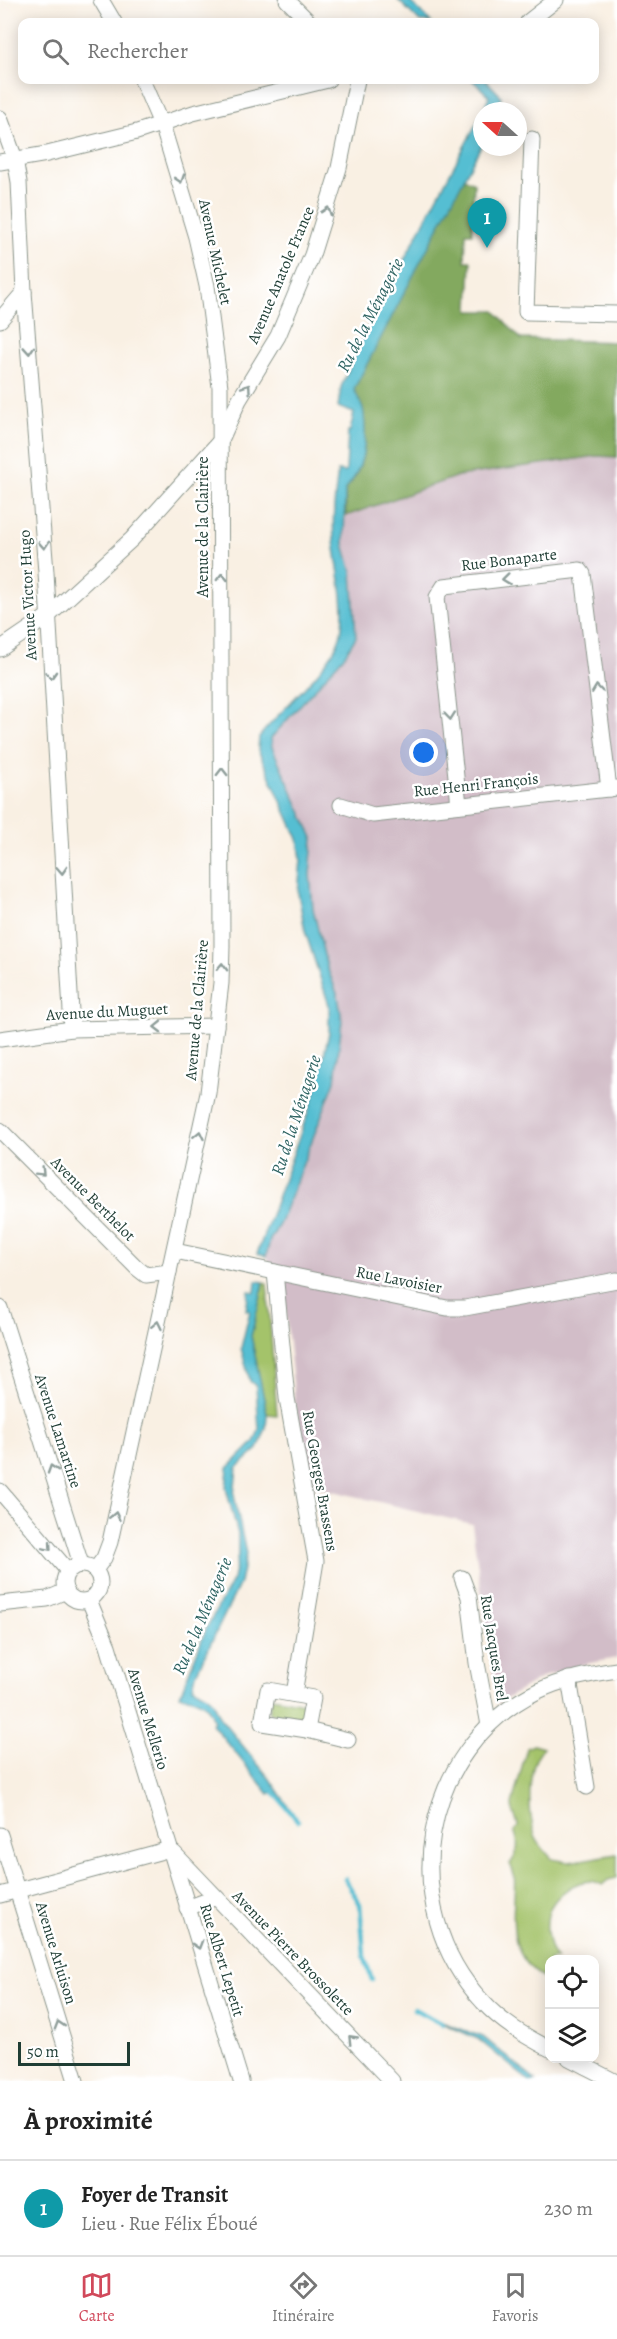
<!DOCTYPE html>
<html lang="fr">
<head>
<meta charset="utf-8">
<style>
	body { margin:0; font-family:Alegreya,serif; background:#f6f6f6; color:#222 }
	.controls { position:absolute; right:18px; bottom:18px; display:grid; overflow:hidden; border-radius:12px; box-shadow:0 3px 15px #0003 }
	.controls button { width:54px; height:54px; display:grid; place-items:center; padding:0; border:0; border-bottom:2px solid #e0e0e0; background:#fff; color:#222; font:30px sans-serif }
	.compass { position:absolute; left:473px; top:102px; width:54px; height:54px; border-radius:50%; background:#fff; box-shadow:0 3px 15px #0003; rotate:291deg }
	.scale { position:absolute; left:18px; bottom:15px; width:112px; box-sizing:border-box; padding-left:6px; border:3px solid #1f3d34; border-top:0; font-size:16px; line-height:21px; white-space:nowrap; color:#1f3d34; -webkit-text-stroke:4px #fff; paint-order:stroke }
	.you { position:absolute; left:424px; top:753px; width:21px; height:21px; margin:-15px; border:4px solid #fff; border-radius:50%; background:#1a73e8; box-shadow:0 0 0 9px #1a73e833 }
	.badge { display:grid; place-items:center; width:39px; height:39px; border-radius:50%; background:#d1495b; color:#fff; font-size:20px; font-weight:700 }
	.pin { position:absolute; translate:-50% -50px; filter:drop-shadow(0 2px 3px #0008) }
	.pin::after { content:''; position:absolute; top:32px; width:21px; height:18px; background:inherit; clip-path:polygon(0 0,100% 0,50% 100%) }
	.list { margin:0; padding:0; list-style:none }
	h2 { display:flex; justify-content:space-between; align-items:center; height:78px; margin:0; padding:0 24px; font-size:26px }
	h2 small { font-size:20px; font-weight:400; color:#767676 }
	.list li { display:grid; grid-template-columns:39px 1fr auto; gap:18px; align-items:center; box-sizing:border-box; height:96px; padding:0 24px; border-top:2px solid #e0e0e0 }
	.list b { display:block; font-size:22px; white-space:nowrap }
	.list p { margin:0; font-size:20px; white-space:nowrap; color:#767676 }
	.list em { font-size:20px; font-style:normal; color:#767676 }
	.icon { flex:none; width:33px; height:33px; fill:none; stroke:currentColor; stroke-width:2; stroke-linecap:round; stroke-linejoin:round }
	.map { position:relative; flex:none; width:617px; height:2081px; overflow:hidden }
	.search { position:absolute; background:#fff; box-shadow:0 3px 15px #0003; left:18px; right:18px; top:18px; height:66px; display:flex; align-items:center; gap:15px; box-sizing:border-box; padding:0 21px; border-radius:12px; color:#767676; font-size:22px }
	.sheet { height:174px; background:#fff }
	nav { display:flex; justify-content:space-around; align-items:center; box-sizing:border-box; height:84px; border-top:2px solid #e0e0e0; background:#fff; font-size:16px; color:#767676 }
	nav a { display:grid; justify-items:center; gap:3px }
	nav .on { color:#d1495b }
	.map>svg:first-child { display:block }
	.industrial { fill:#d2bdc8 }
	.green { fill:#a4c36b; stroke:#628050; stroke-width:1.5 }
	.forest { fill:#83a95f; stroke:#51734a; stroke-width:1.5 }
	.water { fill:#55bed2; stroke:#3a7e83; stroke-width:1.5 }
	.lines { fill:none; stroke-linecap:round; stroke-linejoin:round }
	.stream { stroke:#55bed2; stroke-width:4.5 }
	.street-casing { stroke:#8c968c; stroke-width:17 }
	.street { stroke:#fff; stroke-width:15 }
	.oneway { stroke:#8f9e9a }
	.labels { text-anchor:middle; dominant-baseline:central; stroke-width:5; stroke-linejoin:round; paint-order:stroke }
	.street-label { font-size:16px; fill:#1f3d34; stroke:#fff }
	.water-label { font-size:18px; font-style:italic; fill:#2f6463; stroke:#fff }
</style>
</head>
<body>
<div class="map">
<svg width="617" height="2081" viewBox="0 0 617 2081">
	<rect width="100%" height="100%" fill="#fff"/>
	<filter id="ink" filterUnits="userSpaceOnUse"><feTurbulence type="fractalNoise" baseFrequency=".0167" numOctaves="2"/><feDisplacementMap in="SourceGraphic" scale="12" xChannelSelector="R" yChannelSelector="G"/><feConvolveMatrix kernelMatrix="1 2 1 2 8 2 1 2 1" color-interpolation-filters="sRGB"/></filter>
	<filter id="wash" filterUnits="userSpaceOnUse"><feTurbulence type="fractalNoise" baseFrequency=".008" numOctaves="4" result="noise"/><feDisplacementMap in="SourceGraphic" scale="24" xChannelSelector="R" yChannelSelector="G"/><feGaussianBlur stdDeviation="1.35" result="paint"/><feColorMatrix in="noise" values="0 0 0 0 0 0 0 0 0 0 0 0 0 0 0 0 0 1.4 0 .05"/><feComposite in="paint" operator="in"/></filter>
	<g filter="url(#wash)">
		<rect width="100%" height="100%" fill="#f9f0e3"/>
		<path class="industrial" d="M464 178 474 183 472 233H466L465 260 471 261 469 311H495L521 339 617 341V1658L585 1664 545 1676 497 1704 472 1524 312 1486 296 1411 283 1285 266 1256 270 1240 335 1081 336 991 327 967 313 909 310 874 313 838 272 747 271 738 345 655 356 637 352 572 344 544 348 431H350L354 412Z"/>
		<g class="green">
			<path d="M264 1282 267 1283 277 1415 267 1414 251 1336Z"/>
			<path d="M272 1697 304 1703 301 1720 269 1713Z"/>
			<path d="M533 1745 543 1748C526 1767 528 1812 535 1836 538 1844 546 1852 552 1859L569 1862 617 1854V1878L608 1880 602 1885C584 1872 552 1895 548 1915 545 1927 548 1951 557 1959L550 1960 549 1982C516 1962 511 1938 514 1901 514 1887 517 1877 510 1864 518 1853 520 1844 514 1831L518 1827C518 1818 511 1813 512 1804L527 1748Z"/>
		</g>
		<path class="forest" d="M464 178 474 183 472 233H466L465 261H471L469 311H495L521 339 617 342V457L597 456 458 476 346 516 345 489C365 472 366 441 364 415 364 407 357 397 354 389Z"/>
		<g class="water">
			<path d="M398 0H409L431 22H420Z"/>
			<path d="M472 80H486L501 96 499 111H483L489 96Z"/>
			<path d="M482 113V144L354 389C357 397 364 407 364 415 367 441 364 471 345 489L344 544 352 572 356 637 345 655 271 738 272 747 313 838 310 874 313 909 327 967 338 996 342 1020 335 1081 280 1223 270 1240 266 1256 257 1254 315 1093 329 1033V1005L305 931 298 893 301 859 298 839 258 750 259 737C280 710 331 668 340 637 348 607 337 570 334 540 332 518 335 494 338 471L346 472 348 431H350L354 413 338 407 341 387 363 337Z"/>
			<path d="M256 1281 264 1282 251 1336 267 1414 266 1428 258 1449 237 1468 234 1495 246 1554 240 1583 196 1674 193 1687 206 1694 213 1701 221 1719 270 1779 298 1821 273 1792 269 1794 212 1724 214 1721C209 1703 199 1699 180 1695L206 1629 233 1579 238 1555V1534L226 1488 228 1468 254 1442 259 1430 256 1386 250 1381 241 1348 250 1311 246 1310 249 1291 255 1292Z"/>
			<path d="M433 2019 483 2037 536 2081H529L478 2039Z"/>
		</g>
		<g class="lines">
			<g class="stream">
				<path d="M269 1786 298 1821"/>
				<path d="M345 1879 360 1904 364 1956 372 1980"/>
				<path d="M414 2009 442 2024"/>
			</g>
		</g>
	</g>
	<g filter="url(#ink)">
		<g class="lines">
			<defs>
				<g id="street">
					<path d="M101 0 114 22"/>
					<path d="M287 0 309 22"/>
					<path d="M528 22 556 0"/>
					<path d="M0 118 15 159 19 182 24 292 46 572 72 1029"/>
					<path d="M532 139 526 312 617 314"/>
					<path d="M0 162 47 154 137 132 193 113 328 80"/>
					<path d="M0 320 24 292"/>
					<path d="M0 649 47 617 132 539 221 440 239 400 278 336 312 255 339 168 357 80"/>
					<path d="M341 805 373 815 617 788"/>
					<path d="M459 805 437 597 444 586 580 570 583 574 609 789"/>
					<path d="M0 1039 72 1029 216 1026"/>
					<path d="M0 1130 137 1268 146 1275 169 1272"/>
					<path d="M175 1251 447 1308H465L617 1280"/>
					<path d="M275 1272 287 1398 316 1561 294 1694"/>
					<path d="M0 1308 81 1564"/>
					<path d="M0 1491 68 1571"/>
					<circle cx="82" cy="1583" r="18"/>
					<path d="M95 1570 104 1558 110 1542 208 1093 221 983 222 946 220 387 207 286 196 237 164 131 142 80"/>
					<path d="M462 1578 469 1597 477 1663 489 1725"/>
					<path d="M89 1600 108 1646 241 2081"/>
					<path d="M0 1604 47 1599 66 1591"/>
					<path d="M569 1679 587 1787"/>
					<path d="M268 1690 313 1698 307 1730 262 1723Z"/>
					<path d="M307 1730 348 1740"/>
					<path d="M0 1835 76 2081"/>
					<path d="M174 1853 392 2081"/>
					<path d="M0 1895 170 1849"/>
					<path d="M187 1908 214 1898"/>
					<path d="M550 2049C525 2036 502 2023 483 2002 394 1908 420 1748 538 1691 563 1679 590 1674 617 1670"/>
					<path d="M569 2058 614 2081"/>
				</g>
			</defs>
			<use href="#street" class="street-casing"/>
			<use href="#street" class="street"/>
		</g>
		<defs><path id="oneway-chevron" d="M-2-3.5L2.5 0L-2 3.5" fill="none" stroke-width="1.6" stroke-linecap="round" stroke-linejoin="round" transform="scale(1.5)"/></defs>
		<g class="oneway">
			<use href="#oneway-chevron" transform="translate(180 179) rotate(72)"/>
			<use href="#oneway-chevron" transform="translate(327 211) rotate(-72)"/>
			<use href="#oneway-chevron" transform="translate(29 350) rotate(86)"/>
			<use href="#oneway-chevron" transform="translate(247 388) rotate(-56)"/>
			<use href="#oneway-chevron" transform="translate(44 545) rotate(86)"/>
			<use href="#oneway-chevron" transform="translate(222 577) rotate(-90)"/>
			<use href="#oneway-chevron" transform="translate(506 579) rotate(173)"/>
			<use href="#oneway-chevron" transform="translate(51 675) rotate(87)"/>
			<use href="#oneway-chevron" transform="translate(597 689) rotate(-97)"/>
			<use href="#oneway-chevron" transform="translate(450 716) rotate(84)"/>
			<use href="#oneway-chevron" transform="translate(222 772) rotate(-90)"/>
			<use href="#oneway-chevron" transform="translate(62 870) rotate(87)"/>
			<use href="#oneway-chevron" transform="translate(222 967) rotate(-88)"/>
			<use href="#oneway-chevron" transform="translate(158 1027) rotate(179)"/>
			<use href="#oneway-chevron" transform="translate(199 1135) rotate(-78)"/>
			<use href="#oneway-chevron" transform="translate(41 1172) rotate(45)"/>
			<use href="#oneway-chevron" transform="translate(157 1325) rotate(-78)"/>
			<use href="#oneway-chevron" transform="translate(52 1469) rotate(-108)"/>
			<use href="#oneway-chevron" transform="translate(115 1516) rotate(-78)"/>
			<use href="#oneway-chevron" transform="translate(48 1547) rotate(49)"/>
			<use href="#oneway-chevron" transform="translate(198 1945) rotate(73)"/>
			<use href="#oneway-chevron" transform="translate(59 2025) rotate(-107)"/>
			<use href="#oneway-chevron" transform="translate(352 2039) rotate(-134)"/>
		</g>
	</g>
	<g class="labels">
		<g class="street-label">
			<text transform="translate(215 252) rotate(78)">Avenue Michelet</text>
			<text transform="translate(281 275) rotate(-67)">Avenue Anatole France</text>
			<text transform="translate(203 527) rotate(-90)">Avenue de la Clairière</text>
			<text transform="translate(509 560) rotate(-7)">Rue Bonaparte</text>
			<text transform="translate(28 595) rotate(-93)">Avenue Victor Hugo</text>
			<text transform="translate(476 785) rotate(-6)">Rue Henri François</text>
			<text transform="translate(197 1010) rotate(-85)">Avenue de la Clairière</text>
			<text transform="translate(107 1012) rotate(-3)">Avenue du Muguet</text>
			<text transform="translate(93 1199) rotate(45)">Avenue Berthelot</text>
			<text transform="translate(399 1280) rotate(11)">Rue Lavoisier</text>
			<text transform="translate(58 1431) rotate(72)">Avenue Lamartine</text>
			<text transform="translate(320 1481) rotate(80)">Rue Georges Brassens</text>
			<text transform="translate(494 1648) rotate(81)">Rue Jacques Brel</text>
			<text transform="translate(148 1719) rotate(73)">Avenue Mellerio</text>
			<text transform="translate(56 1953) rotate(73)">Avenue Arluison</text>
			<text transform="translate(293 1953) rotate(46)">Avenue Pierre Brossolette</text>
			<text transform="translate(222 1960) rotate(73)">Rue Albert Lepetit</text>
		</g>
		<g class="water-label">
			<text transform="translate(370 315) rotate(-63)">Ru de la Ménagerie</text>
			<text transform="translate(296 1115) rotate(-72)">Ru de la Ménagerie</text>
			<text transform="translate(202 1616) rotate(-67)">Ru de la Ménagerie</text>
		</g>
	</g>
</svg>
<div class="controls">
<button><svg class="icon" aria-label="locate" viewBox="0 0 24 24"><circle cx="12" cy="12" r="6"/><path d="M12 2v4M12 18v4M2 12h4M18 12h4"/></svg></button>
<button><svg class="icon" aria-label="layers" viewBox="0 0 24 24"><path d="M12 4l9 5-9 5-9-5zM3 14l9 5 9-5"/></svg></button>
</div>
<svg class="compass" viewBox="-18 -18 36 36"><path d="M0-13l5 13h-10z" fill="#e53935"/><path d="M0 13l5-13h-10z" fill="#767676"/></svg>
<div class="scale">50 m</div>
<div class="you"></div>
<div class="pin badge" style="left:487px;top:248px;background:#0f9aa8">1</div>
<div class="search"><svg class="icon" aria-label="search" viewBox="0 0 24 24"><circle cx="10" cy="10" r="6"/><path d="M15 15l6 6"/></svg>Rechercher</div>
</div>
<section class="sheet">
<h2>À proximité<small></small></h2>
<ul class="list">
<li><span class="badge" style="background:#0f9aa8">1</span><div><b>Foyer de Transit</b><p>Lieu · Rue Félix Éboué</p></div><em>230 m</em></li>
</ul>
</section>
<nav>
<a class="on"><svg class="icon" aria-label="map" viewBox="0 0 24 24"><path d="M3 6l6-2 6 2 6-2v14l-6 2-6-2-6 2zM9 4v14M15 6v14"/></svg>Carte</a>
<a><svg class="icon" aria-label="directions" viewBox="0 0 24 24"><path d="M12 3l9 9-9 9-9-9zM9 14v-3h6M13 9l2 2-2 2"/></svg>Itinéraire</a>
<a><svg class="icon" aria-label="saved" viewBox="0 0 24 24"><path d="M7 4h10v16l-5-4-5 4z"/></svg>Favoris</a>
</nav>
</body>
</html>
